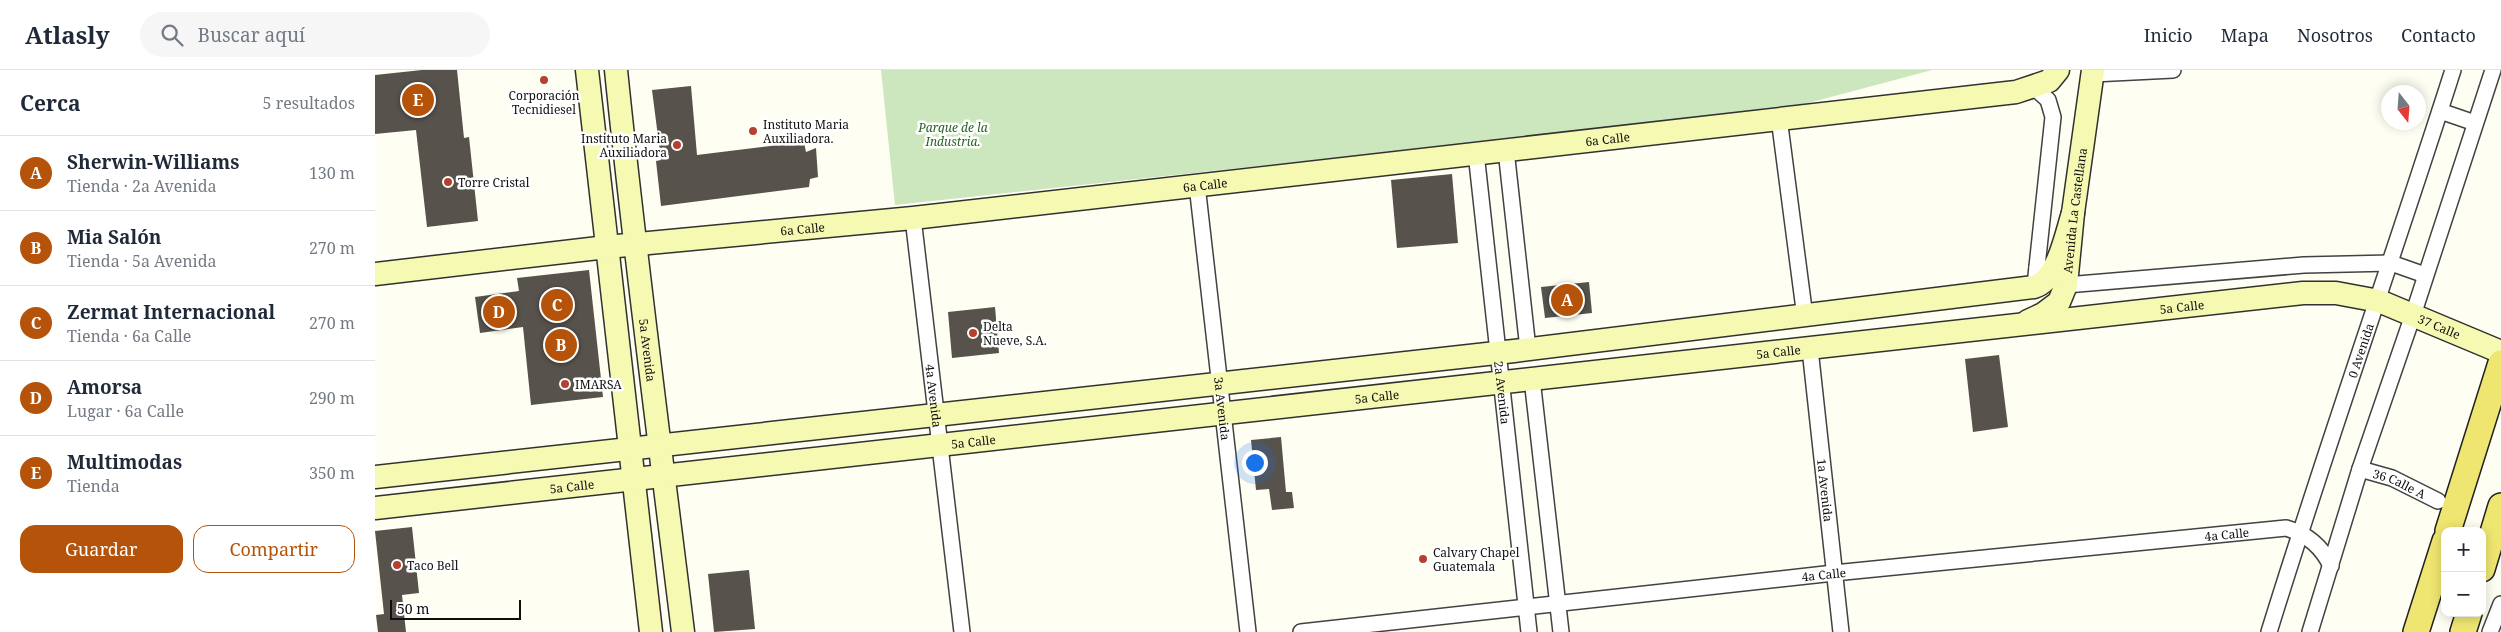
<!DOCTYPE html>
<html lang="es">
<head>
<meta charset="utf-8">
<style>
	body { margin:0; font-family:"Noto Serif",serif; background:#f6f6f7; color:#1f2937 }
	.controls { position:absolute; right:15px; bottom:15px; display:grid; overflow:hidden; border-radius:10px; box-shadow:0 2px 12px #0003 }
	.controls button { width:45px; height:45px; display:grid; place-items:center; padding:0; border:0; border-bottom:1px solid #e0e1e3; background:#fff; color:#1f2937; font:25px sans-serif }
	.compass { position:absolute; left:2006px; top:15px; width:45px; height:45px; border-radius:50%; background:#fff; box-shadow:0 2px 12px #0003; rotate:163deg }
	.scale { position:absolute; left:15px; bottom:12px; width:131px; box-sizing:border-box; padding-left:5px; border:2px solid #0f0f0f; border-top:0; font-size:14px; line-height:18px; white-space:nowrap; color:#0f0f0f; -webkit-text-stroke:4px #fff; paint-order:stroke }
	.you { position:absolute; left:879px; top:392px; width:18px; height:18px; margin:-12px; border:4px solid #fff; border-radius:50%; background:#1a73e8; box-shadow:0 0 0 8px #1a73e833 }
	.badge { display:grid; place-items:center; width:32px; height:32px; border-radius:50%; background:#b45309; color:#fff; font-size:16px; font-weight:700 }
	.pin { position:absolute; translate:-50% -50%; border:2px solid #fff; box-shadow:0 1px 5px #0006 }
	.list { margin:0; padding:0; list-style:none }
	h2 { display:flex; justify-content:space-between; align-items:center; height:65px; margin:0; padding:0 20px; font-size:21px }
	h2 small { font-size:16px; font-weight:400; color:#747a83 }
	.list li { display:grid; grid-template-columns:32px 1fr auto; gap:15px; align-items:center; box-sizing:border-box; height:75px; padding:0 20px; border-top:1px solid #e0e1e3 }
	.list b { display:block; font-size:19px; white-space:nowrap }
	.list p { margin:0; font-size:16px; white-space:nowrap; color:#747a83 }
	.list em { font-size:16px; font-style:normal; color:#747a83 }
	.actions { display:flex; gap:10px; padding:15px 20px }
	.actions a { flex:1; padding:11px 0; border:1px solid #b45309; border-radius:15px; text-align:center; font-size:18px; color:#b45309 }
	.actions .main { background:#b45309; color:#fff }
	.icon { flex:none; width:28px; height:28px; fill:none; stroke:currentColor; stroke-width:2; stroke-linecap:round; stroke-linejoin:round }
	.map { position:relative; flex:none; width:2126px; height:562px; overflow:hidden }
	header { display:flex; align-items:center; gap:30px; box-sizing:border-box; height:70px; padding:0 25px; background:#fff; border-bottom:1px solid #e0e1e3 }
	header strong { font-size:24px }
	nav { display:flex; gap:28px; margin-inline-start:auto; font-size:18px }
	.search { width:350px; height:45px; background:#f6f6f7; display:flex; align-items:center; gap:12px; box-sizing:border-box; padding:0 18px; border-radius:28px; color:#747a83; font-size:19px }
	main { display:flex }
	aside { flex:1; background:#fff }
	.map>svg:first-child { display:block }
	.green { fill:#cce7bd }
	.building { fill:#57524c }
	.lines { fill:none; stroke-linecap:round; stroke-linejoin:round }
	.street-casing { stroke:#424242; stroke-width:18 }
	.secondary-casing { stroke:#313131; stroke-width:25 }
	.primary-casing { stroke:#202020; stroke-width:28 }
	.street { stroke:#fff; stroke-width:15 }
	.secondary { stroke:#f5f9b1; stroke-width:22 }
	.primary { stroke:#efe671; stroke-width:25 }
	.poi-dot { fill:#b64030; stroke:#fff; stroke-width:2 }
	.labels { text-anchor:middle; dominant-baseline:central; stroke-width:5; stroke-linejoin:round; paint-order:stroke }
	.poi-label { font-size:12px; fill:#0f0f0f; stroke:#fff; text-anchor:start }
	.park-label { font-size:12px; font-style:italic; fill:#256323; stroke:#fff }
	.street-label { font-size:12px; fill:#0f0f0f; stroke:#fff }
</style>
</head>
<body>
<header>
<strong>Atlasly</strong>
<div class="search"><svg class="icon" aria-label="search" viewBox="0 0 24 24"><circle cx="10" cy="10" r="6"/><path d="M15 15l6 6"/></svg>Buscar aquí</div>
<nav><a>Inicio</a><a>Mapa</a><a>Nosotros</a><a>Contacto</a></nav>
</header>
<main>
<aside>
<h2>Cerca<small>5 resultados</small></h2>
<ul class="list">
<li><span class="badge">A</span><div><b>Sherwin-Williams</b><p>Tienda · 2a Avenida</p></div><em>130 m</em></li>
<li><span class="badge">B</span><div><b>Mia Salón</b><p>Tienda · 5a Avenida</p></div><em>270 m</em></li>
<li><span class="badge">C</span><div><b>Zermat Internacional</b><p>Tienda · 6a Calle</p></div><em>270 m</em></li>
<li><span class="badge">D</span><div><b>Amorsa</b><p>Lugar · 6a Calle</p></div><em>290 m</em></li>
<li><span class="badge">E</span><div><b>Multimodas</b><p>Tienda</p></div><em>350 m</em></li>
</ul>
<div class="actions"><a class="main">Guardar</a><a>Compartir</a></div>
</aside>
<div class="map">
<svg width="2126" height="562" viewBox="0 0 2126 562">
	<rect width="100%" height="100%" fill="#fefef2"/>
	<path class="green" d="M506 0H1557L1407 40 520 135Z"/>
	<g class="building">
		<path d="M47 0H82L89 68 94 67 103 151 52 157 41 60 0 64V5Z"/>
		<path d="M316 16 322 85 429 72 431 82 441 78 443 107 435 109 434 117 286 136 281 91 286 90 277 20Z"/>
		<path d="M1077 104 1083 173 1022 178 1016 110Z"/>
		<path d="M214 200 228 327 156 335 148 257 105 263 100 227 144 221 142 208Z"/>
		<path d="M1214 212 1217 243 1170 248 1166 217Z"/>
		<path d="M620 237 624 283 577 288 573 242Z"/>
		<path d="M1624 285 1633 357 1598 362 1590 289Z"/>
		<path d="M906 367 911 422H917L919 438 897 440 894 419 881 420 876 370Z"/>
		<path d="M37 457 44 523 27 525 31 562H3L1 545 9 544 0 461Z"/>
		<path d="M374 500 380 559 339 562 333 504Z"/>
	</g>
	<g class="lines">
		<defs>
			<g id="street">
				<path d="M1718 4 1798 0"/>
				<path d="M1659 17 1673 30 1678 47 1661 206"/>
				<path d="M2065 41 2100 53"/>
				<path d="M1404 48 1430 247"/>
				<path d="M1131 80 1153 279"/>
				<path id="s1" d="M1101 83 1154 562"/>
				<path id="s2" d="M822 115 873 562"/>
				<path id="s3" d="M538 148 587 562"/>
				<path d="M1662 197 1674 207 1691 215 1929 195 2016 193 2050 205"/>
				<path id="s4" d="M1435 279 1466 562"/>
				<path d="M1157 309 1186 562"/>
				<path id="s5" d="M1985 399 2017 408 2063 431"/>
				<path id="s6" d="M926 562 1459 503 1911 458C1932 464 1947 477 1956 496"/>
				<path id="s7" d="M1894 562C1952 374 2018 188 2078 0"/>
				<path d="M1935 562 1985 399 2038 245 2118 0"/>
				<path d="M2115 562 2126 534"/>
			</g>
			<g id="secondary">
				<path d="M212 0 276 562"/>
				<path id="s8" d="M241 0C260 188 285 375 308 562"/>
				<path id="s9" d="M0 204 232 177 538 148 1641 22 1674 11 1683 0"/>
				<path id="s10" d="M1653 251 1668 244 1684 232 1691 215 1698 143 1718 0"/>
				<path d="M0 407 1139 281 1659 217C1683 210 1691 164 1698 143"/>
				<path id="s11" d="M0 438 1928 223H1961L2004 231 2126 282"/>
			</g>
			<g id="primary">
				<path d="M2073 461 2126 293"/>
				<path d="M2107 499 2126 436"/>
				<path d="M2041 562 2070 471"/>
				<path d="M2088 562 2094 543"/>
			</g>
		</defs>
		<use href="#street" class="street-casing"/>
		<use href="#secondary" class="secondary-casing"/>
		<use href="#primary" class="primary-casing"/>
		<use href="#street" class="street"/>
		<use href="#secondary" class="secondary"/>
		<use href="#primary" class="primary"/>
	</g>
	<g class="poi-dot">
		<circle cx="169" cy="10" r="5"/>
		<circle cx="378" cy="61" r="5"/>
		<circle cx="302" cy="75" r="5"/>
		<circle cx="73" cy="112" r="5"/>
		<circle cx="598" cy="263" r="5"/>
		<circle cx="190" cy="314" r="5"/>
		<circle cx="1048" cy="489" r="5"/>
		<circle cx="22" cy="495" r="5"/>
	</g>
	<g class="labels">
		<g class="poi-label">
			<text x="169" y="25" text-anchor="middle">Corporación<tspan x="169" dy="14">Tecnidiesel</tspan></text>
			<text x="388" y="54">Instituto Maria<tspan x="388" dy="14">Auxiliadora.</tspan></text>
			<text x="292" y="68" text-anchor="end">Instituto Maria<tspan x="292" dy="14">Auxiliadora</tspan></text>
			<text x="83" y="112">Torre Cristal</text>
			<text x="608" y="256">Delta<tspan x="608" dy="14">Nueve, S.A.</tspan></text>
			<text x="200" y="314">IMARSA</text>
			<text x="1058" y="482">Calvary Chapel<tspan x="1058" dy="14">Guatemala</tspan></text>
			<text x="32" y="495">Taco Bell</text>
		</g>
		<g class="park-label">
			<text x="578" y="57">Parque de la<tspan x="578" dy="14">Industria.</tspan></text>
		</g>
		<g class="street-label">
			<text stroke="none"><textPath href="#s9" startOffset="1240">6a Calle</textPath></text>
			<text stroke="none"><textPath href="#s9" startOffset="835">6a Calle</textPath></text>
			<text stroke="none"><textPath href="#s10" startOffset="130">Avenida La Castellana</textPath></text>
			<text stroke="none"><textPath href="#s9" startOffset="430">6a Calle</textPath></text>
			<text stroke="none"><textPath href="#s11" startOffset="1818">5a Calle</textPath></text>
			<text stroke="none"><textPath href="#s11" startOffset="2082">37 Calle</textPath></text>
			<text stroke="none"><textPath href="#s8" startOffset="282">5a Avenida</textPath></text>
			<text stroke="none"><textPath href="#s7" startOffset="296">0 Avenida</textPath></text>
			<text stroke="none"><textPath href="#s11" startOffset="1412">5a Calle</textPath></text>
			<text stroke="none"><textPath href="#s1" startOffset="241">2a Avenida</textPath></text>
			<text stroke="none"><textPath href="#s3" startOffset="179">4a Avenida</textPath></text>
			<text stroke="none"><textPath href="#s11" startOffset="1008">5a Calle</textPath></text>
			<text stroke="none"><textPath href="#s2" startOffset="225">3a Avenida</textPath></text>
			<text stroke="none"><textPath href="#s11" startOffset="602">5a Calle</textPath></text>
			<text stroke="none"><textPath href="#s5" startOffset="42">36 Calle A</textPath></text>
			<text stroke="none"><textPath href="#s11" startOffset="198">5a Calle</textPath></text>
			<text stroke="none"><textPath href="#s4" startOffset="142">1a Avenida</textPath></text>
			<text stroke="none"><textPath href="#s6" startOffset="931">4a Calle</textPath></text>
			<text stroke="none"><textPath href="#s6" startOffset="526">4a Calle</textPath></text>
		</g>
	</g>
</svg>
<div class="controls">
<button>+</button>
<button>−</button>
</div>
<svg class="compass" viewBox="-18 -18 36 36"><path d="M0-13l5 13h-10z" fill="#e53935"/><path d="M0 13l5-13h-10z" fill="#747a83"/></svg>
<div class="scale">50 m</div>
<div class="you"></div>
<div class="pin badge" style="left:1192px;top:230px">A</div>
<div class="pin badge" style="left:186px;top:275px">B</div>
<div class="pin badge" style="left:182px;top:235px">C</div>
<div class="pin badge" style="left:124px;top:242px">D</div>
<div class="pin badge" style="left:43px;top:30px">E</div>
</div>
</main>
</body>
</html>
